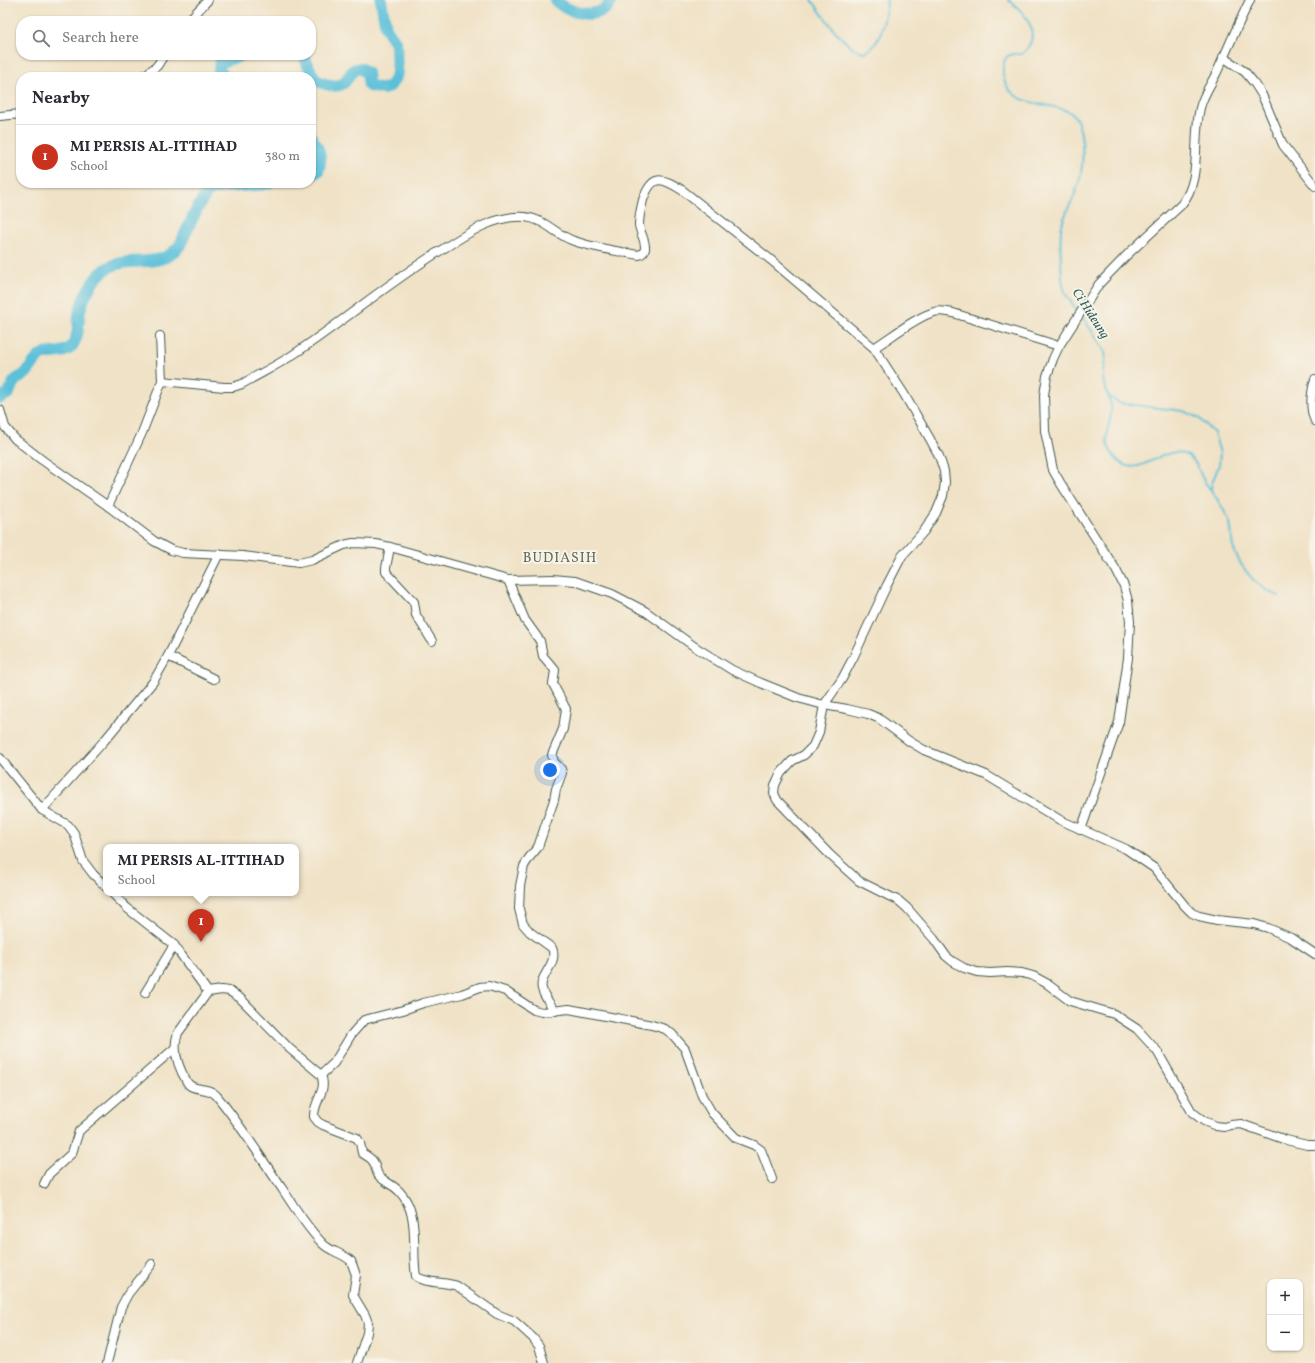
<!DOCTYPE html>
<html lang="en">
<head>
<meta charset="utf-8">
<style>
	body { margin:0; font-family:Vollkorn,serif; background:#f7f7f7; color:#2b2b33 }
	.controls { position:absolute; right:12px; bottom:12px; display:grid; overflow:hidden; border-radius:8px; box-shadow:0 1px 3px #0004 }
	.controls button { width:36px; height:36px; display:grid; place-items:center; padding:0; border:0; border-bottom:1px solid #e1e1e2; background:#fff; color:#2b2b33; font:20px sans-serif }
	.you { position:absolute; left:550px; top:770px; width:14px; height:14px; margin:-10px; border:3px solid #fff; border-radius:50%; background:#1a73e8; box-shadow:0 0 0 6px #1a73e833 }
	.badge { display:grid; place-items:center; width:26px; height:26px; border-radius:50%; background:#c8321e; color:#fff; font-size:13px; font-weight:700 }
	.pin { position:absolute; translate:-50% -33px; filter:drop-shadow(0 1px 2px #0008) }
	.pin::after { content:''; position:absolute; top:21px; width:14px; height:12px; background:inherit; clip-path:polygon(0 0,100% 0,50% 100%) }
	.popup { position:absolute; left:103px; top:844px; width:196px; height:52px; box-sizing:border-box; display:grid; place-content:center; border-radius:8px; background:#fff; filter:drop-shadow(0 1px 3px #0005); font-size:13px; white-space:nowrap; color:#7c7c81 }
	.popup b { font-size:15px; color:#2b2b33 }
	.popup::after { content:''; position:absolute; left:50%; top:100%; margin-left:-8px; border:8px solid transparent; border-top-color:#fff }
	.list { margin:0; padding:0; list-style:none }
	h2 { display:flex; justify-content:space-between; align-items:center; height:52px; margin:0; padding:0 16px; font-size:17px }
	h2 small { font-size:13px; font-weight:400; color:#7c7c81 }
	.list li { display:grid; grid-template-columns:26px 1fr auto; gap:12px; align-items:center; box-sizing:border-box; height:64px; padding:0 16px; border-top:1px solid #e1e1e2 }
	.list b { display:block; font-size:15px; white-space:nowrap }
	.list p { margin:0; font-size:13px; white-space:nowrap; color:#7c7c81 }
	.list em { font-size:13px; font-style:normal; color:#7c7c81 }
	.icon { flex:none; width:22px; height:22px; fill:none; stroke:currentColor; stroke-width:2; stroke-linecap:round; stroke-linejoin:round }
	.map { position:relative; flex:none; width:1315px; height:1363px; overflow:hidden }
	.search { position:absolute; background:#fff; box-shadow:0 1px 3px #0004; left:16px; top:16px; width:300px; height:44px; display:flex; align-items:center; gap:10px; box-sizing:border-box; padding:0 14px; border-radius:16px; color:#7c7c81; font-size:15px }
	.panel { position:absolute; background:#fff; box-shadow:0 1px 3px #0004; left:16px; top:72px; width:300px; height:116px; border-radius:16px }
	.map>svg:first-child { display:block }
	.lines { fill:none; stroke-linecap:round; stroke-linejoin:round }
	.stream { stroke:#5bc0d9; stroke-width:2 }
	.river { stroke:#5bc0d9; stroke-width:12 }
	.street-casing { stroke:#3e564a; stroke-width:10 }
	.street { stroke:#fff; stroke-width:8 }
	.labels { text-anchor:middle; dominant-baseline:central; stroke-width:4; stroke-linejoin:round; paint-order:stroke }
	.water-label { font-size:13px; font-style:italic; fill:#2e5e5d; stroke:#f7f3e8 }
	.quarter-label { font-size:14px; letter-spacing:1px; fill:#616854; stroke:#f7f3e8 }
</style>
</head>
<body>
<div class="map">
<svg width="1315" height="1363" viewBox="0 0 1315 1363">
	<rect width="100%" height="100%" fill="#f7f3e8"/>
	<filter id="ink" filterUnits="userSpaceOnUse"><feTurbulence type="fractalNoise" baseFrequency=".025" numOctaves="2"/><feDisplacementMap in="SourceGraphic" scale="8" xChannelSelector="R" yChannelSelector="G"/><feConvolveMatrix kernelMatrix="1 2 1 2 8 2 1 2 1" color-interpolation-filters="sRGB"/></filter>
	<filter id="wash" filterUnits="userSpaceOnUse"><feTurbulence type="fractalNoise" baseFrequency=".012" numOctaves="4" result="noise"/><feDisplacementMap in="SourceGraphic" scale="16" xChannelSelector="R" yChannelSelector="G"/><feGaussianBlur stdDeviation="0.9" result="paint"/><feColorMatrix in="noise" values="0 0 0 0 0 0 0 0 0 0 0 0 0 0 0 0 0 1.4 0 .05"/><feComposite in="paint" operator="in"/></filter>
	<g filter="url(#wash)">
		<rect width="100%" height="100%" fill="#f0e2c6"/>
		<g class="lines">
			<g class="stream">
				<path d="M812 0C820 11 853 62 869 50 882 41 884 19 887 4L886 0"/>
				<path d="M1008 0C1027 13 1043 36 1022 54H1014L1007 56C1002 64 1002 70 1004 79 1012 109 1050 100 1071 113 1078 117 1079 127 1081 134 1084 153 1083 173 1076 191 1072 202 1065 213 1062 225 1059 234 1061 279 1064 289 1065 296 1074 305 1078 312"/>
				<path d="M1081 315C1086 323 1103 346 1105 353 1107 362 1102 369 1103 377 1103 389 1110 394 1111 406 1113 425 1099 436 1113 455 1138 489 1164 436 1191 458 1198 464 1199 472 1203 479 1205 483 1208 486 1210 489 1216 496 1227 515 1230 523 1232 531 1231 539 1233 547 1238 562 1250 579 1263 588 1267 592 1274 594 1279 596"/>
				<path d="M1109 396 1119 403 1183 411 1199 418 1214 433 1220 453 1219 465 1212 483 1211 489"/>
			</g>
			<g class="river">
				<path d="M555 0C568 14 603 22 612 0"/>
				<path d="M304 55C307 63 310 72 315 78 318 82 321 83 326 84 342 89 345 83 353 70L360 68 367 73 369 86 383 89 390 86 396 77 397 72 396 43 386 28 381 0"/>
				<path d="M227 77 221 73 219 70 220 63C227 58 234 60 242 55"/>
				<path d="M311 137C319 148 323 158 318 171L311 175"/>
				<path d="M0 398 9 393C11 389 11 385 14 382 16 378 23 377 26 373 31 368 36 357 42 355 51 351 64 355 71 347 79 338 78 326 79 315 82 299 92 279 105 270 128 253 161 272 180 245 186 233 200 197 210 191 218 186 229 187 238 186 248 185 259 187 269 183"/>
			</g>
		</g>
	</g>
	<g filter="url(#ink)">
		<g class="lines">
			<defs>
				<g id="street">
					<path d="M188 21 208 0"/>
					<path d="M1223 57 1245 72 1255 84 1262 95 1283 145 1315 186"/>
					<path d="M142 77 157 66 164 55"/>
					<path d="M0 116 21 114"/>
					<path d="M160 336 162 381"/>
					<path d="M874 348C890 338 916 317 934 312 940 310 947 312 953 313L1059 346"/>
					<path d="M1315 379C1311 393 1309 408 1315 421"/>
					<path d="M0 410 5 427 15 439 42 460 108 506 154 541 171 550 183 553 243 556 299 563 312 560 344 545 353 543 376 544 390 547 508 580 553 579 575 581 612 594 645 611 695 647 732 670 761 683 798 698 824 705 847 709 868 714 878 718 909 741 924 750 986 775 1060 820 1126 849 1154 868 1185 906 1192 913 1199 916 1217 920 1254 924 1268 928 1291 938 1315 954"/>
					<path d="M108 506 142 433 162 381 224 387H233L242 384C259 374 278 365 294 354 342 322 386 285 435 254 461 238 492 214 525 217 545 219 556 235 574 241 594 248 617 251 639 255 642 254 644 253 645 249 646 241 640 233 639 225 639 217 641 208 643 200 652 174 661 177 682 190L771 260 874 348 904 394 930 439 939 456 944 471 945 482 943 496 936 513 924 531 902 556 887 585 853 658 842 679 824 705 819 732 813 746 804 755 792 761 781 773 775 785 774 793 777 800 830 855 859 881 899 901 907 908 934 939 946 956 952 961 964 968 977 972 990 973 1007 972 1022 973 1033 976 1046 983 1070 1001 1114 1014 1137 1029 1157 1051 1192 1112 1204 1121 1216 1126 1224 1127 1231 1125 1241 1124 1286 1140 1307 1145H1315"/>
					<path d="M390 547 386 568V572L414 602 416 615 432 641"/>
					<path d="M508 580 525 620 540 641 543 656 555 670 553 684 566 709 563 729 552 755 554 762 561 769 562 773 556 789 554 800 538 847 529 858 524 866 520 886 519 909 523 924 530 932 552 948C559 964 538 976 542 989 544 997 551 1005 555 1011"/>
					<path d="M168 656 214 679"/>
					<path d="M0 758 42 810 68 825 74 833 83 861 93 874 106 887"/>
					<path d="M42 810 104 741 153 682 168 656 219 554"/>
					<path d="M1081 830 1119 722 1128 658 1130 622 1128 601 1124 586 1116 570 1061 484 1053 470 1045 431 1044 395 1047 376 1053 359 1059 346 1099 284 1128 254 1181 205C1203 179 1192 140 1200 108 1203 95 1211 84 1217 72 1228 48 1238 24 1250 0"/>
					<path d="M112 893 127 908 174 945 208 992"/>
					<path d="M145 993 174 945"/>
					<path d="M321 1075C328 1091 313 1102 314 1117L318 1122 323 1125 357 1138 360 1143 362 1153C365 1155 369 1157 372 1160 376 1164 375 1171 379 1176 385 1182 393 1185 399 1191 421 1214 411 1247 416 1276 423 1283 446 1282 457 1286L497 1314 514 1321 522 1328 533 1338 539 1346 544 1363"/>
					<path d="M44 1184 49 1174 72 1153 79 1131 175 1048"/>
					<path d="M107 1363 121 1307 128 1294 152 1264"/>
					<path d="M357 1363 367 1333 368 1323 365 1315 353 1295 356 1275 351 1261C343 1253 331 1252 323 1244 307 1228 295 1208 283 1190 261 1158 241 1125 216 1095 208 1086 192 1092 187 1082 178 1067 172 1049 178 1033L208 992 222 990 229 991 240 998 290 1049 321 1075 334 1063 351 1035 364 1020 403 1010 423 1003 462 994 480 987 489 986 505 991 534 1010 542 1012 569 1009 652 1025 665 1029 672 1034 685 1049 702 1096 712 1113 736 1138 754 1145 761 1150 772 1179"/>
				</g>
			</defs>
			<use href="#street" class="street-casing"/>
			<use href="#street" class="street"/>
		</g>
	</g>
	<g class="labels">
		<g class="water-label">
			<text transform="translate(1090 314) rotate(57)">Ci Hideung</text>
		</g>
		<g class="quarter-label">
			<text x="560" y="558">BUDIASIH</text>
		</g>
	</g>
</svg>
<div class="controls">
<button>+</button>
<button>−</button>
</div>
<div class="you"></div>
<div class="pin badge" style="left:201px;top:942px">1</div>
<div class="popup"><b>MI PERSIS AL-ITTIHAD</b>School</div>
<div class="search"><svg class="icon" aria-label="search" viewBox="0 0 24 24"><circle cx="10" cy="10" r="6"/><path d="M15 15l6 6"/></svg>Search here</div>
<section class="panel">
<h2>Nearby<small></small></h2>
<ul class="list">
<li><span class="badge">1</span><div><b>MI PERSIS AL-ITTIHAD</b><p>School</p></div><em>380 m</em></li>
</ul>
</section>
</div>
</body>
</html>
